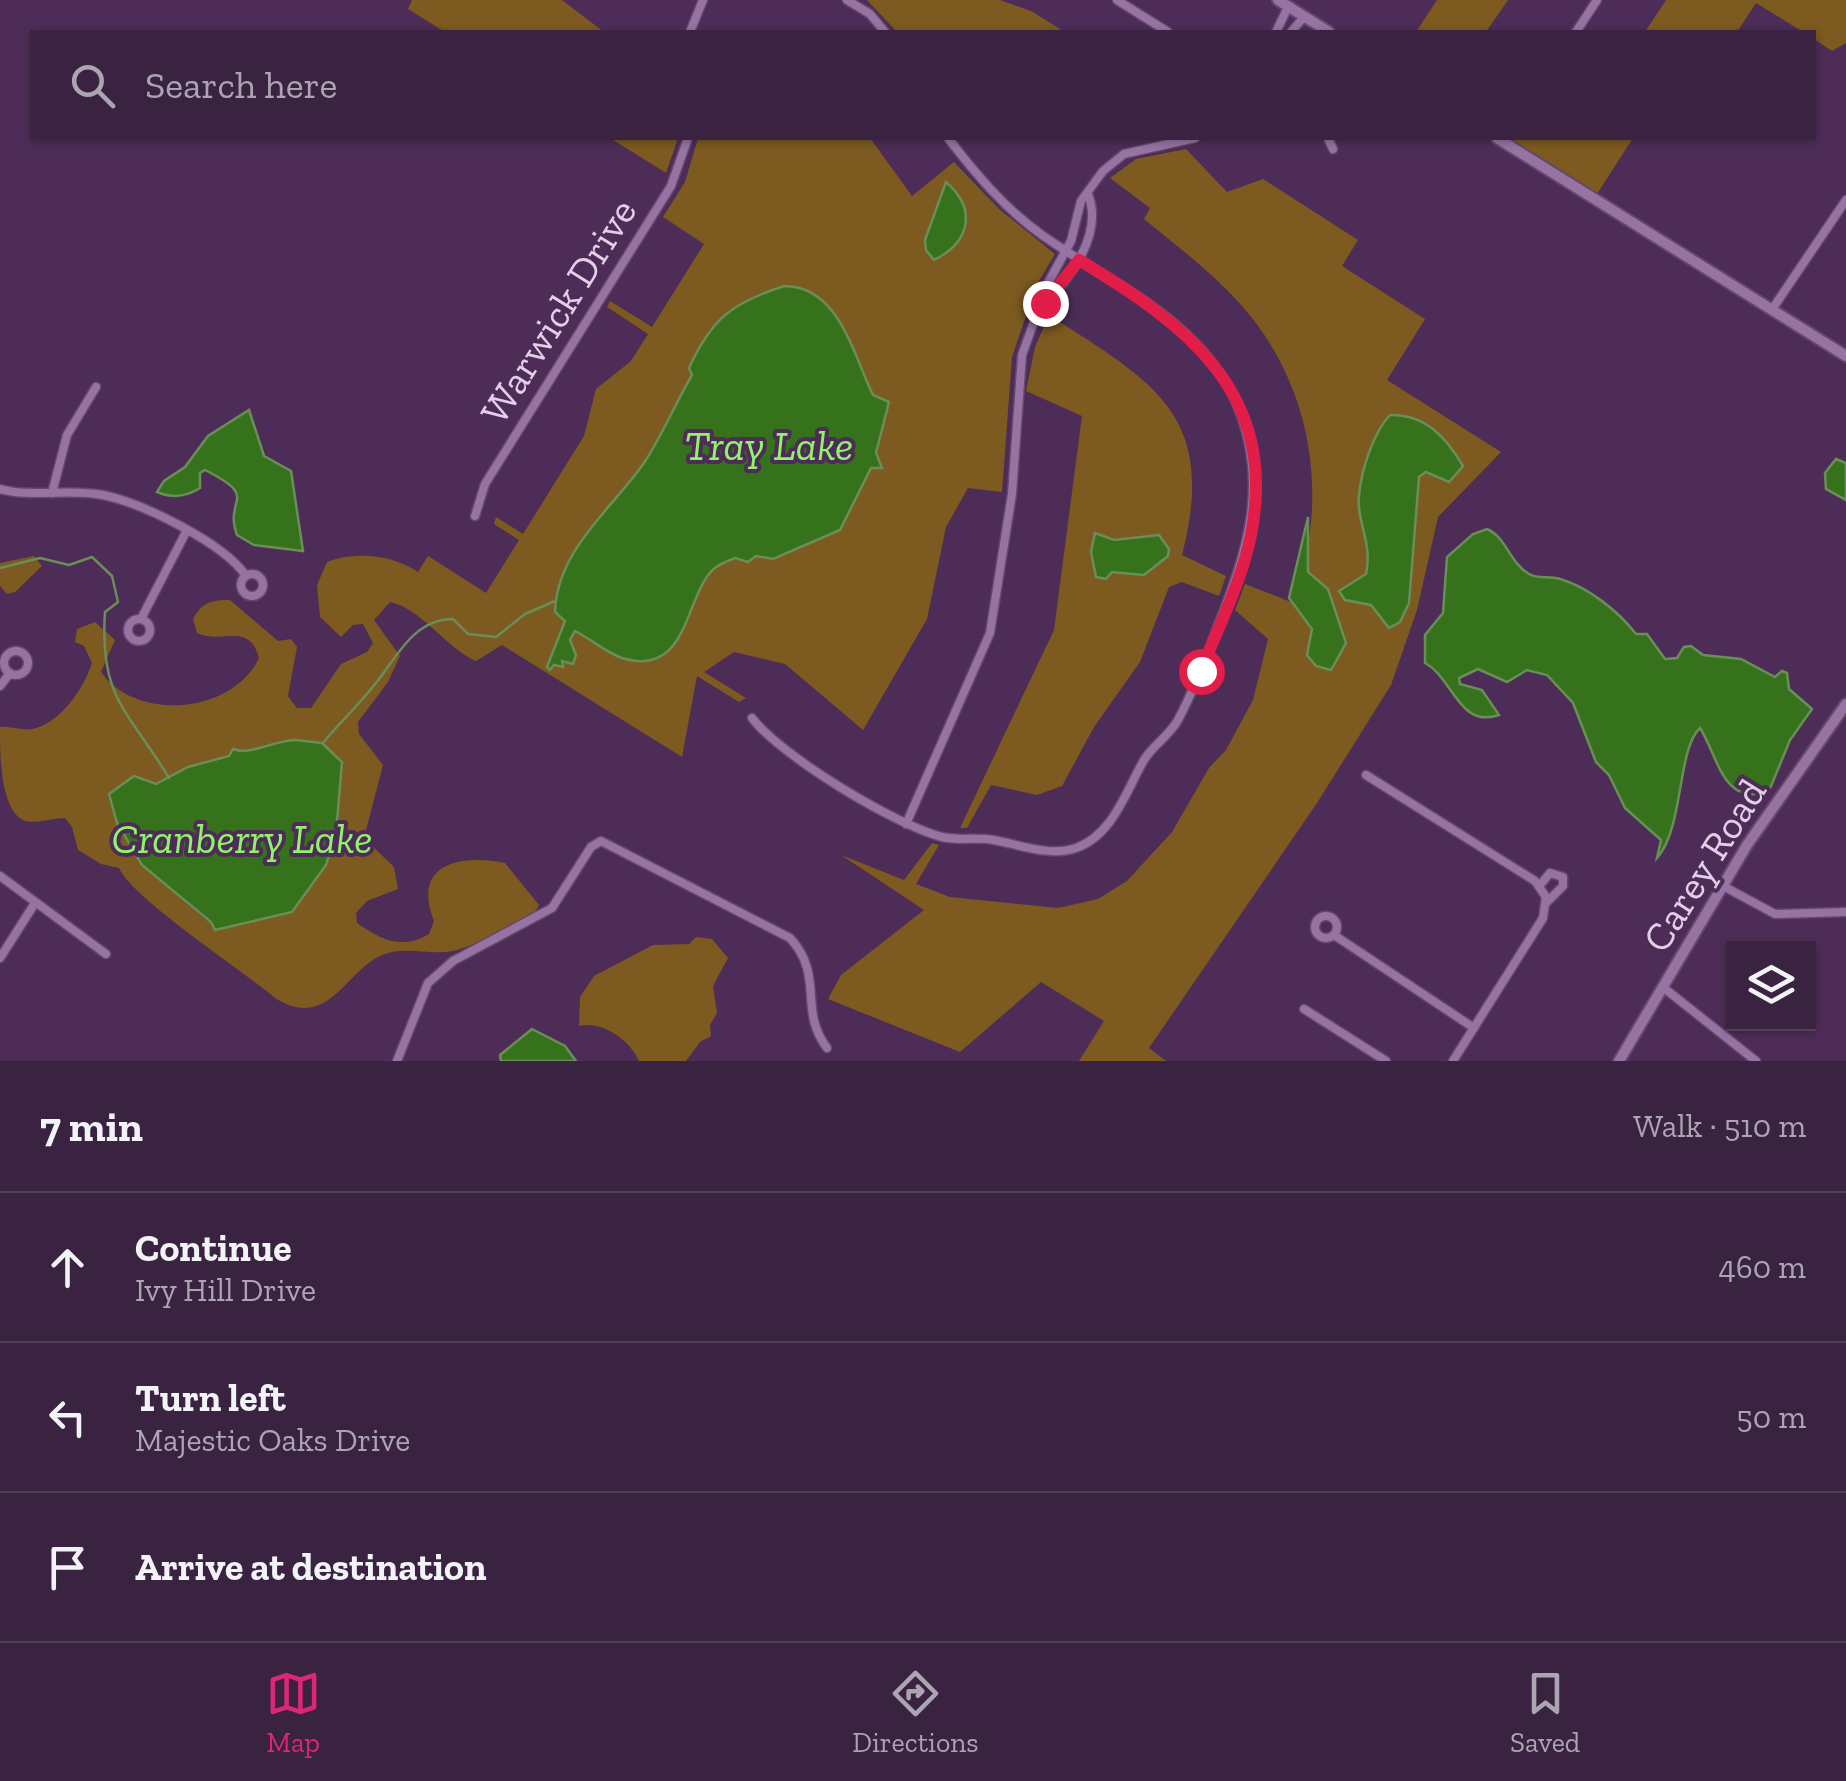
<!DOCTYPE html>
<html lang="en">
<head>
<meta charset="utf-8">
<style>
	body { margin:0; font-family:"Zilla Slab",serif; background:#412a48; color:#f1f3f6 }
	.controls { position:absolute; right:30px; bottom:30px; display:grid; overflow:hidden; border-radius:0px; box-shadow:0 2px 8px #0004 }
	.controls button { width:90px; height:90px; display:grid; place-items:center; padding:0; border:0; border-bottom:2px solid #543f5a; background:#3a2241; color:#f1f3f6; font:50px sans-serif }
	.stop { position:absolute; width:30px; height:30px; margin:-22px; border:8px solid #e11d48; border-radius:50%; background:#fff }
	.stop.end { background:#e11d48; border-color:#fff; box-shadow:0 2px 10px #0008 }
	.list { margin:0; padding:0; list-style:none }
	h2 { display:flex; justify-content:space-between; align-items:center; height:130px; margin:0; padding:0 40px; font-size:42px }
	h2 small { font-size:32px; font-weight:400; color:#aba4b1 }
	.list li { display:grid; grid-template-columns:65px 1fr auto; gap:30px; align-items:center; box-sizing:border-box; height:150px; padding:0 40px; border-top:2px solid #543f5a }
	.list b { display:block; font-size:38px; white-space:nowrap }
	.list p { margin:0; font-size:32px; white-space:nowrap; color:#aba4b1 }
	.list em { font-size:32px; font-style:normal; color:#aba4b1 }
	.icon { flex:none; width:55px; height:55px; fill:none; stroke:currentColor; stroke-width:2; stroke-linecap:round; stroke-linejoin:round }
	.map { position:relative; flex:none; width:1846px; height:1061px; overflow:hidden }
	.search { position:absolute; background:#3a2241; box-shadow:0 2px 8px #0004; left:30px; right:30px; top:30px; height:110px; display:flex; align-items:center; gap:25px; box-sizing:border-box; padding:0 35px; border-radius:0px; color:#aba4b1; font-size:38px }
	.sheet { height:580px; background:#3a2241 }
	nav { display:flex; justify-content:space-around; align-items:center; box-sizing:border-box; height:140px; border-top:2px solid #543f5a; background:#3a2241; font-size:28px; color:#aba4b1 }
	nav a { display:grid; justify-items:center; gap:5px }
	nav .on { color:#db2777 }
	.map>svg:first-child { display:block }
	.green { fill:#7c5a20; fill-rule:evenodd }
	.water { fill:#36721b; stroke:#6a8e58; stroke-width:2.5 }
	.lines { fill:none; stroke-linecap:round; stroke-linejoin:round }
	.stream { stroke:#6a8e58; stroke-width:2.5 }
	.minor-casing { stroke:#63486b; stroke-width:11 }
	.tertiary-casing { stroke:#63486b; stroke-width:14 }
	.minor { stroke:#9673a2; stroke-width:8 }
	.tertiary { stroke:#9673a2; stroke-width:10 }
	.route { stroke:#e11d48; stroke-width:12 }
	.labels { text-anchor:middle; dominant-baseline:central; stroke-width:8; stroke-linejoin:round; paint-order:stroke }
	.street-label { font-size:40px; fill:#e2cfe8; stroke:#4d2d57 }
	.water-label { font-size:42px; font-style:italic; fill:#91f36b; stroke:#4d2d57 }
</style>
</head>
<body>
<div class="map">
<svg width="1846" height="1061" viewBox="0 0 1846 1061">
	<rect width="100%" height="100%" fill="#4d2d57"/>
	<g class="green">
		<path d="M412 0H562L604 32H445L408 9Z"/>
		<path d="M867 0H1000L1031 11 1065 32H897Z"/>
		<path d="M1437 0H1508L1486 32H1416Z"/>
		<path d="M1666 0H1846V43L1832 51 1814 39V32H1803L1756 3 1737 32H1645Z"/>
		<path d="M610 138H678L666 173Z"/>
		<path d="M698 138H870L912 196 954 162 999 209 1055 254 1036 286 1012 357 1002 492 968 488 946 527 927 619 863 730 785 664 734 652 704 672 746 698 739 702 697 676 682 757 502 645 476 661C446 648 421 608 390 602L374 620 400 656 388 682 358 722 359 734 383 765 364 838 394 867 398 889 367 901 356 913 357 923C381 940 402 950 429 934L434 921C411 863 461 854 505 863L539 905 535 912C510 924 483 943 457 950 431 957 405 944 380 956 344 973 328 1031 275 998 241 969 134 900 119 868L101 864 78 850 72 827 65 818C52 818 38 824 25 821 0 811 0 755 0 727 10 726 23 731 32 729 60 724 84 688 92 663L84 646 75 642 77 629 95 622 115 640 101 672C137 723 233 713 259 658 249 621 223 645 197 633L193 619C202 602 212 600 230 600L278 641 291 639 297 647 288 696 297 708H311L341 664 367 652 373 643 363 624 353 625 341 637 320 617 317 585 327 562C355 551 393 555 418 572L428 556 486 593 519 540 494 524 496 517 523 534 584 436 596 389 631 361 648 334 607 307 610 301 652 327 704 244 663 217 685 182ZM296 740 321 743 342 762 336 833 326 865 293 911 231 927 205 919 142 865 117 823 108 796 134 776 156 784 203 762Z"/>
		<path d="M1509 138H1633L1597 194Z"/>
		<path d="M1186 149 1227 192 1263 179 1358 240 1342 266 1425 319 1387 380 1501 452 1438 517 1417 610 1391 685 1317 803 1149 1048 1166 1061H1079L1104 1021 1041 982 960 1052 828 999 841 975 924 910 841 855 904 880 932 843 939 845 916 884 950 897 1058 908 1098 899 1127 881 1172 832 1209 768 1226 750 1253 700 1268 639 1235 610 1245 584 1291 602C1332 503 1313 386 1242 306 1213 273 1178 247 1144 219L1150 208 1110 178 1136 159Z"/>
		<path d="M1049 315C1155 383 1218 415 1182 555L1226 576 1219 596 1182 582 1169 587 1140 662 1094 727 1062 786 1037 795 991 785 967 828H960L1054 630 1082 416 1026 391 1035 347Z"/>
		<path d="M34 556 42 566 15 592 7 594 0 586V563Z"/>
		<path d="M696 937 712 939 728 958 713 986 717 1013 710 1025 711 1036 700 1042 686 1061H639C630 1040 602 1020 579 1026L580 997 594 976 653 945 689 944Z"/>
	</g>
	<g class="water">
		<path d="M946 182C976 208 972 241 934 260L926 250 925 240Z"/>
		<path d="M784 286C839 286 853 354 873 395L889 402 876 453 882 468H871L840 530 773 559 756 556 748 562 735 558C730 560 719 565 716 567 684 591 691 679 622 658 605 652 591 639 575 631L570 640 576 655 573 664 562 661 563 667 554 665 550 670 547 667 565 621 555 612C557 550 611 510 644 463 662 436 675 404 692 375L689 368C712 318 732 303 784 286Z"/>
		<path d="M249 410 264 456 291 471 303 551 254 545 237 535C223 497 262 499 205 470L200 473V488C186 497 171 498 157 492L164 481 185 467 208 436Z"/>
		<path d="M1390 415C1425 414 1446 437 1463 466L1449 482 1426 472 1419 477 1409 603 1400 622 1389 628 1371 605 1345 600 1339 591 1366 574C1373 543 1356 521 1359 496 1361 471 1373 433 1390 415Z"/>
		<path d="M1836 459 1846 463V500L1826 489 1825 473Z"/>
		<path d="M1308 517V572L1328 589 1346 643 1331 670 1316 666 1307 655 1312 629 1289 598Z"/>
		<path d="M1487 529C1507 538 1509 562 1529 574 1538 580 1549 575 1560 579 1588 587 1618 611 1636 634H1647L1665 659 1677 658 1684 647 1691 646 1703 655 1741 659 1775 677 1782 671 1787 673 1789 689 1812 709 1790 740 1769 791C1723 808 1718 756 1700 728 1677 749 1684 828 1657 858L1661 840 1625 808 1609 775 1596 762 1573 703 1547 675 1527 670 1507 682 1478 669 1459 678 1460 684 1482 690 1499 715C1459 729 1453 678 1425 663V635L1443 613 1447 557 1473 534Z"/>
		<path d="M1095 533 1114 540 1159 535 1169 549 1168 556 1144 575 1112 572 1106 579 1096 577 1091 552Z"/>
		<path d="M296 740 322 743 342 762 336 833 326 865 292 912 215 930 211 922 142 865 117 823 109 794 134 776 156 784 188 767 229 756 233 749C250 756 275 740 296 740Z"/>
		<path d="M532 1029 565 1046 576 1061H501L500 1055Z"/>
	</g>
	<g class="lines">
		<g class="stream">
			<path d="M0 568 40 558 69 565 92 557 112 576 118 602 105 612C99 699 129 711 169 778"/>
			<path d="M323 743C338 724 356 708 371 689 395 662 411 619 453 619L468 634 496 637 525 614 555 601"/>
		</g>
		<defs>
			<g id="minor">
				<path d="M847 0 870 14 885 32"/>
				<path d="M1117 0 1168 32"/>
				<path d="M690 32 703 0"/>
				<path d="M1276 32 1288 7"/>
				<path d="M1291 32 1304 17"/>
				<path d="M1576 32 1597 0"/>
				<path d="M1328 138 1333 149"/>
				<path d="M1040 307C1069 281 1104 235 1088 194"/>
				<path d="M1773 308 1846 200"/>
				<path d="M0 489C33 498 69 488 103 495 142 503 224 543 246 576"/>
				<path d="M52 493 67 435 96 387"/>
				<path d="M475 516 485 484 671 186 688 138"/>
				<circle cx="252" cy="585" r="11"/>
				<circle cx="139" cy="630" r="11"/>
				<path d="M141 619 187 530"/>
				<circle cx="16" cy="663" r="12"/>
				<path d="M0 686 10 673"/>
				<path d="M752 718C781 756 895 825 942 837 959 841 977 837 994 840 1020 845 1051 857 1076 848 1113 835 1126 791 1144 760 1153 745 1169 736 1178 720 1194 690 1207 656 1219 623 1248 549 1269 483 1237 405 1202 320 1113 285 1042 235 1005 209 975 173 948 138"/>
				<path d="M1366 775 1535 881 1546 897 1543 918 1453 1061"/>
				<path d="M906 824 990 633 1012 494 1022 355 1048 283 1071 241 1081 201 1103 171 1124 154 1195 138"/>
				<path d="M0 876 106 954"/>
				<path d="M1540 885 1550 873 1563 877V886L1547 902"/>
				<path d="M1723 886 1775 914 1846 912"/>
				<circle cx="1326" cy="927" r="11"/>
				<path d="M1334 935 1474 1028"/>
				<path d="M0 958 35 903"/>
				<path d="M1664 988 1756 1061"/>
				<path d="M1304 1009 1386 1061"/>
				<path d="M397 1061 428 983 453 961 552 908 591 847 601 841 790 938C825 976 798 1010 827 1048"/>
			</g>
			<g id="tertiary">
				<path d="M1278 0 1329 32"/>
				<path d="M1497 138 1846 356"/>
				<path d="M1619 1061 1747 845 1846 704"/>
			</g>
		</defs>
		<use href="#minor" class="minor-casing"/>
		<use href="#tertiary" class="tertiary-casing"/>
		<use href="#minor" class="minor"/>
		<use href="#tertiary" class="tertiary"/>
	</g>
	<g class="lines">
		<path class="route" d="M1045 303 1079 260C1187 325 1279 393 1251 535 1242 581 1218 627 1201 671"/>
	</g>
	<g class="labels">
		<g class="street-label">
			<text transform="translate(558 311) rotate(-58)">Warwick Drive</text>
			<text transform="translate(1704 865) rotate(-58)">Carey Road</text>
		</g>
		<g class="water-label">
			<text x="769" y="445">Tray Lake</text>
			<text x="242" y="838">Cranberry Lake</text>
		</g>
	</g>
</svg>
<div class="controls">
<button><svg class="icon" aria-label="layers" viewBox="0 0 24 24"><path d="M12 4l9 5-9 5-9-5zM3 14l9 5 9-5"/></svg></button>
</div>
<div class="stop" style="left:1201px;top:671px"></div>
<div class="stop end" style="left:1045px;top:303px"></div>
<div class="search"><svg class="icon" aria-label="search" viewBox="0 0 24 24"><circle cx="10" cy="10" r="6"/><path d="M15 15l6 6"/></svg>Search here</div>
</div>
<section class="sheet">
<h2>7 min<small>Walk · 510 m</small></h2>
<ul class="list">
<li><svg class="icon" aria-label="ahead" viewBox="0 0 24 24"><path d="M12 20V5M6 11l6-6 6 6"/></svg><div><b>Continue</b><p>Ivy Hill Drive</p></div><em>460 m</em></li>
<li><svg class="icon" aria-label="left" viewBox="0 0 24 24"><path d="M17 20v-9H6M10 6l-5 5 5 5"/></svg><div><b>Turn left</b><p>Majestic Oaks Drive</p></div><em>50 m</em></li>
<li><svg class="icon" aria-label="arrive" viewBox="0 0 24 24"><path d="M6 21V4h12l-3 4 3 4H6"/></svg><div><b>Arrive at destination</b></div></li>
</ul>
</section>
<nav>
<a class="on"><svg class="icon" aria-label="map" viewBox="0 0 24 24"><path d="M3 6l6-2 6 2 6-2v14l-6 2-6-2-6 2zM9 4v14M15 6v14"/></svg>Map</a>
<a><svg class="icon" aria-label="directions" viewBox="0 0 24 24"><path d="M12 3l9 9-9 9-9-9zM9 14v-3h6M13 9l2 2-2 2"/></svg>Directions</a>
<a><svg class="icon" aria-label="saved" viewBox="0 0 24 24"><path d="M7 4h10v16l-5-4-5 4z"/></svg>Saved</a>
</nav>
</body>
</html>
